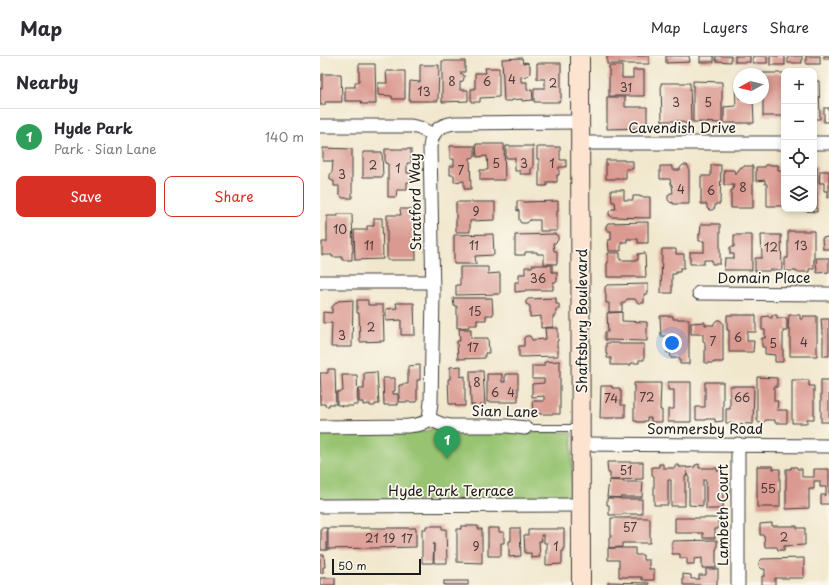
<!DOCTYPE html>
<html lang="en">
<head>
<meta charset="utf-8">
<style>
	body { margin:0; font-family:"Playpen Sans",sans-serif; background:#f7f7f7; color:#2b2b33 }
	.controls { position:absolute; right:12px; top:12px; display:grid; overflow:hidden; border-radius:8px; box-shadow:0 2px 6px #0003 }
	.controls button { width:36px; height:36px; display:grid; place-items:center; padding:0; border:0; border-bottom:1px solid #e1e1e2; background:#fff; color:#2b2b33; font:20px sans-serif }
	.compass { position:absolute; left:413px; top:12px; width:36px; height:36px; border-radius:50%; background:#fff; box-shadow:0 2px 6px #0003; rotate:262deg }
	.scale { position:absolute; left:12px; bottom:10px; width:89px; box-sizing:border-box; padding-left:4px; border:2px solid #1c1c1c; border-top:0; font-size:11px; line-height:14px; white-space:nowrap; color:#1c1c1c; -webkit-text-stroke:3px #fbf7ec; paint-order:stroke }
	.you { position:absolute; left:352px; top:287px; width:14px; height:14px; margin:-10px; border:3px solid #fff; border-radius:50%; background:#1a73e8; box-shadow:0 0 0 6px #1a73e833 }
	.badge { display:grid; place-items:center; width:26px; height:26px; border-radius:50%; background:#d93025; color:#fff; font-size:13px; font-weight:700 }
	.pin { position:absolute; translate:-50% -33px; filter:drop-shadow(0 1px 2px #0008) }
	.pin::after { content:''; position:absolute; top:21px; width:14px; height:12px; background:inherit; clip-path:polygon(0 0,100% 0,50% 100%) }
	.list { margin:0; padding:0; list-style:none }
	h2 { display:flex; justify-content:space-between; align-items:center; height:52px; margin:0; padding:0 16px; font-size:17px }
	h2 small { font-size:13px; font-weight:400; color:#7c7c81 }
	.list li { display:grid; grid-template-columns:26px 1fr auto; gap:12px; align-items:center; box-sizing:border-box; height:56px; padding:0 16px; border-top:1px solid #e1e1e2 }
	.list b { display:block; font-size:15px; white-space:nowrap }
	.list p { margin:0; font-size:13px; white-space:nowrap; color:#7c7c81 }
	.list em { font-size:13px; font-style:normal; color:#7c7c81 }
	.actions { display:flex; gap:8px; padding:12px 16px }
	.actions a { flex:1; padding:9px 0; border:1px solid #d93025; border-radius:8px; text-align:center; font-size:14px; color:#d93025 }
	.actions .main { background:#d93025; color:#fff }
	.icon { flex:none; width:22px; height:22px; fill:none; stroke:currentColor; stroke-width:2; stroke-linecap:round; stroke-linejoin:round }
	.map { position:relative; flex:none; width:509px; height:529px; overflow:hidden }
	header { display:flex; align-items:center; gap:24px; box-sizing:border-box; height:56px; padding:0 20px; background:#fff; border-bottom:1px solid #e1e1e2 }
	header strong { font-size:19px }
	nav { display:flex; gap:22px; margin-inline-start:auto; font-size:14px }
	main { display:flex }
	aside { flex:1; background:#fff }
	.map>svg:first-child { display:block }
	.green { fill:#98c472; stroke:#5a7047 }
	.building { fill:#da9a91 }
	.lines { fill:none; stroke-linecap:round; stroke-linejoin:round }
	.lane-casing { stroke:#3c3a37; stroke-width:8 }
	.street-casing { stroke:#3c3a37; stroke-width:15 }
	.secondary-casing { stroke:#3c3a37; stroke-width:20 }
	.lane { stroke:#fff; stroke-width:6 }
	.street { stroke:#fff; stroke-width:13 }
	.secondary { stroke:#fde4d1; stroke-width:18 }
	.labels { text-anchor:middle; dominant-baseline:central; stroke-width:3.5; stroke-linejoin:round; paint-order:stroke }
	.number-label { font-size:12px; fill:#4c3c39 }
	.street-label { font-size:14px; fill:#1c1c1c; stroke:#fbf7ec }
</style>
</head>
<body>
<header>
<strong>Map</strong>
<nav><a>Map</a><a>Layers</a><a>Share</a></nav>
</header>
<main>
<aside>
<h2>Nearby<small></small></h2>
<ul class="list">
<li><span class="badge" style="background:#2e9e5b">1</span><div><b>Hyde Park</b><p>Park · Sian Lane</p></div><em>140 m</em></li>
</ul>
<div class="actions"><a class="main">Save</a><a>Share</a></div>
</aside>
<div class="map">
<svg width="509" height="529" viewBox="0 0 509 529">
	<rect width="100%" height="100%" fill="#fbf7ec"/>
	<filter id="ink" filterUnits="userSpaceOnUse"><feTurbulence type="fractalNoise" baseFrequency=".025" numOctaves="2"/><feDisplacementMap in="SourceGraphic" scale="8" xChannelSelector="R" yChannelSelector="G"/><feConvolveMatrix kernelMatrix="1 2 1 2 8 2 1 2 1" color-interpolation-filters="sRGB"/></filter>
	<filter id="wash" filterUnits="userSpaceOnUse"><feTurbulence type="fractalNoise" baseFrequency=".012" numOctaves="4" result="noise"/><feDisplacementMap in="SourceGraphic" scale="16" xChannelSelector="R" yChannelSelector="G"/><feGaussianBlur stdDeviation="0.9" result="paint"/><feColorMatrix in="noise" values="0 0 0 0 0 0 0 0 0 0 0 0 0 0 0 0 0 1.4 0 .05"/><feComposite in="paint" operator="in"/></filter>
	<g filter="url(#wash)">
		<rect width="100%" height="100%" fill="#f1e7cd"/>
		<path class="green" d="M113 372H117L134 376H250L252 377V434L248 439 242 443 0 445V376H98L106 375Z"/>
		<g id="blocks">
			<g class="building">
				<rect x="287" y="0" width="42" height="8"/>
				<path d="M346 0H369L370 6 346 7Z"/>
				<rect x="380" y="0" width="14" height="6"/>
				<path d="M396 0H411V6L396 5Z"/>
				<rect x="415" y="0" width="15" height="6"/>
				<rect x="433" y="0" width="14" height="7"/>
				<rect x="450" y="0" width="15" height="9"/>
				<rect x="468" y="0" width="14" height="7"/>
				<rect x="486" y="0" width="14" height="8"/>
				<rect x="504" y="0" width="5" height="3"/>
				<path d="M202 2 203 7 207 6 210 9V17L207 20 201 21V26H207V34L212 33 213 44 202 45V43L192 44V45H184L182 3Z"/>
				<path d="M122 5H145V16H140V17L144 19V22L143 25 140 26V34H148V45L122 46Z"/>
				<path d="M217 7H241V43L239 46H214V32H225V23H217Z"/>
				<path d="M39 8H55L56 48H42L41 45H25V31H35V26H39Z"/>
				<path d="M100 9H119L118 45H89L90 25 100 26Z"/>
				<path d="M289 10H302V22H313V14H324V40H289Z"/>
				<path d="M165 12H179V41L160 42V46H151V33H155V17H166Z"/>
				<path d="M66 15H85V43H72V40L58 39V27H67Z"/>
				<rect x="443" y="17" width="21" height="43"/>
				<path d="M2 18H21L22 46H5V49H0V32H2Z"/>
				<path d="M373 25 402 26V67L373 66Z"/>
				<path d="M494 25H499L500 63H494Z"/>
				<path d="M415 26H419V42H433L434 67H404V51L416 50Z"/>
				<path d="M341 27H370L371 65 368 67H364L361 65H342Z"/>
				<path d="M287 41H305V51H327V72L287 73Z"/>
				<rect x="504" y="52" width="5" height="14"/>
				<path d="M156 88H184L185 124H160V114H168L167 100 157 101Z"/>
				<path d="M130 90H155V101L150 102 151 133H144V125L134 126V119H130V110H134V103H130Z"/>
				<path d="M186 90H213V112H211V118H200V115H195V102H186Z"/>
				<path d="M217 91H240V104H246V111H239V119H237V126H227V130H219V103H217Z"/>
				<path d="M3 92 32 93V142H23L19 138V130H14V125H12L10 123V119L12 116 13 105H3Z"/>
				<path d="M65 93H91V107H87V117H91V126H87V134H77L76 141H68V108L65 107Z"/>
				<path d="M43 96H62L63 121H43Z"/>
				<path d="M286 104H304V105H313V113H306V123H286Z"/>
				<path d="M363 109H367L369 112V148H353V146L351 147 348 144V140L350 137H353L352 129 351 128 350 123H340V110H352V114H360V112Z"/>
				<path d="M391 109H401L400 148H395V152L392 154H389L387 152V148H381V120H391Z"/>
				<path d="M445 109H458V114H464V145H462V150H447V128H445V124L436 125V111H445Z"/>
				<path d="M424 110H433V152H411V134H413L414 129H404V114H414L415 118H417V116L421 111H424Z"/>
				<path d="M494 110H497V156L484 155V153H494Z"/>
				<path d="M500 115H509V142H507V135H504V127H499Z"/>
				<path d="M291 134H304V144H313V140H320V141H330V162L292 161 289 159V156L292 153H296L295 146H292Z"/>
				<path d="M197 145H203V146L238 145V155H237V175H220V164H210L207 167H201L199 164V154L197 155Z"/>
				<path d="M136 146H175V164L150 165V176H136Z"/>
				<path d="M80 153H95L96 204H67V159H81Z"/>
				<path d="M18 158H32L33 196H32V204H22V201H12V199H2V186H7V160H18Z"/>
				<path d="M54 162H62L63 203 35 204 34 174H47V170H54Z"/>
				<path d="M328 166V187H318V183H307V186H301V195H289L288 184H291V175H288L286 173V170L288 167Z"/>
				<path d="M381 168H400V208H392V204H384V208H370V196H384V185H379V178L380 179Z"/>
				<path d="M468 175H494V213H489V216H476V215H465V202H468Z"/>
				<path d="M173 178 174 199 155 200 156 208H134V179Z"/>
				<path d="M235 178 238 180V184L235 187H233L234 195H237V208H224V198H217V196H205V199H195V179Z"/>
				<path d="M414 179H432V214H404L405 202H414V198H410V191H414Z"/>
				<path d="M441 179H461L462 214H449V215H435V202H442Z"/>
				<path d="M509 181V193H503L502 182Z"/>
				<path d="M342 193H356V198H364V212H360V216H356V218H352V237H341Z"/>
				<path d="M288 197H300V204H318V198L325 197 326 221H287V207H288Z"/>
				<path d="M496 202H509V216L497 217Z"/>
				<path d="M212 209H232V216H237V226H233V234H205V235L195 236V226H199V218H205V211H212Z"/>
				<path d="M140 211H168V218L180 217V238L136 239V229H140Z"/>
				<path d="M328 228V238H324V247H318L315 243H307L304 247H302V256H289V247H286V238L285 236V231L287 229Z"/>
				<path d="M133 242H172L173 259H166V264H157V269H149V271L137 272V250H134Z"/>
				<path d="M236 242V248H239V253H236V260H233V271L221 272V260L210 261V250L206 248V245L208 243Z"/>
				<path d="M33 244 32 291H11L12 267H3V256L12 257V251L18 245Z"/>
				<path d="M37 244H48V249H63L64 285 40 286 39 257H37Z"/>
				<path d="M76 247H94L95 279H81V264L66 265V253L77 252Z"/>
				<path d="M302 256V265L327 266V285L285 284V276H288L287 257Z"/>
				<path d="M407 259H436V276H427V285H434L433 296H409V274H407Z"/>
				<path d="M452 259H457V262H467V275H463V306H455V299L445 298V291H442V282H445V274H442V261L448 260 450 262H452Z"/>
				<path d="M469 259H480V263H483V260H497V300H470V273H468Z"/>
				<path d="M340 260H353V263H369V308H360V302H351L350 296 347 297V284H350V280H341Z"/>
				<path d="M501 263H509V300H503V275H502Z"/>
				<path d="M397 264H400L403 267V306H394V307H385V286L383 285V278H371V267L385 266V269H394V267Z"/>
				<path d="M225 272H238V285H237V291H238V300L199 301V290H204V282L206 280H210L212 284 226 283Z"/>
				<path d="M139 273H151V282H168L169 297H165V302L138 303 137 285H140Z"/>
				<path d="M286 287H299V288H324V304H319V307H311V309H291V302H287V298H286Z"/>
				<path d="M240 305V358H213L212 345H224V340L212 341V328L224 327V323H212V310H224V306Z"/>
				<path d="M100 309V324H97V346H79V329H82V328H88V310Z"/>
				<path d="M141 310V321L145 320V350H135V348H129L128 323H130V311Z"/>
				<path d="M8 313H15L16 348H9V350H5V348H0V336H1L0 317H8Z"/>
				<path d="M150 315H163L165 349H160V351L155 352V349H151Z"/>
				<path d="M57 316 59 348H55V350H50V348L43 349V346H39V333H44V317Z"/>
				<path d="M167 318H182V326H185V318H198V346H167Z"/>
				<path d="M22 319H37L38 349H33V350H21V349H17V336L23 335Z"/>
				<path d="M437 321 457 322V331H454V345H458L457 354H467V367H455V364H446L443 367H439L437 364Z"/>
				<path d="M63 322H75V335H73V338H78V349H64Z"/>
				<path d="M472 324H489V330H494V363H487V367H472Z"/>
				<rect x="501" y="324" width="8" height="42"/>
				<path d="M348 326H371V366H348V353H354V334H348Z"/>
				<path d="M385 326H403V365L395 366V363H386V364H376V351H385Z"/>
				<path d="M314 327H341L340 354H342V366H331V362H327V365H324V366H317V365H314Z"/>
				<path d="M281 330H292V332H300V335H301V349H305V361H295V362H280Z"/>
				<path d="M410 330H434L433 368 406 367V353H410Z"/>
				<path d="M287 406H323V423L290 424V417H288Z"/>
				<path d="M339 408H343V412H355V409H359V411H367V412L375 411V409L379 408V412H397V415H403V453H386V424H383V450L369 449V420H367V415V420H365V450H351V424H348V449H334V420H332V411H339Z"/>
				<path d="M437 410H453V413H460V451H437Z"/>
				<path d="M471 411H477V413H482V421H494V413H509V448H501V439H506V431H500V425H494V433H489V452L466 453V413H471Z"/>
				<path d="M289 424 303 425V426H323L322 441H300V442L287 441Z"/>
				<path d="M287 442H300V443H322V458H302V459H289V449H287Z"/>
				<path d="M291 462H330V487H302V491L289 492V481H291Z"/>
				<path d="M355 462H398V473H395V482H383V477H355Z"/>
				<path d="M452 467V470H477V472H485V489L464 490V494H458L457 491H445L444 479H440V468Z"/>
				<path d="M106 470H122V473H126L127 507H114V487L113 507H102V473H106Z"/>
				<path d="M141 470H158V473H162V507L137 506V473H141Z"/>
				<rect x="1" y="472" width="6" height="22"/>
				<path d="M8 472H96V491L8 493Z"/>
				<path d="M168 472H179V476H184V487H181V500H168Z"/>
				<path d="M191 472H200L201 500 189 501V485H191Z"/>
				<path d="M212 473H244V495H242V508L226 509V494H227V487H224V479H221L222 485H219L220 501 211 502V497H205L204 479H208V474H212Z"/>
				<path d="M397 484V493H396V512H382V502L374 503V508H367V502H360V498H352V485Z"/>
				<path d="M288 492H315V499H323V504H329V513H334V524H322V521H299V504H288Z"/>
				<path d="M0 499H4L5 511H3V517H0Z"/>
				<path d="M484 502V522H455V529H442V520H445V513H442L439 510V506L442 503Z"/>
				<path d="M386 513H398V524H397V529H363V518L371 519V523H379V519H386Z"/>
				<rect x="0" y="522" width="15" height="7"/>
				<rect x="124" y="525" width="24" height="4"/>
				<path d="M288 526 329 527V529H288Z"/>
			</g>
		</g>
	</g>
	<g filter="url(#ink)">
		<use href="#blocks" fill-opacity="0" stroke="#3c3a37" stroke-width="1"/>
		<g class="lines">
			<defs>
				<path id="lane" d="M205 372H260"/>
				<g id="street">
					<path d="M0 70H91L100 72 113 79"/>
					<path d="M260 87H464"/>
					<path d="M494 87H509"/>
					<path d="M0 226H112"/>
					<path d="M379 237 509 238"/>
					<path d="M109 363 111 346 113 238 110 91C112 75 119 69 135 67L260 66"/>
					<path d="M109 363 121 368 131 370H188L205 372"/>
					<path d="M0 371 88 370C96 369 103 369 109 363"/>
					<path d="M261 388 509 390"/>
					<path d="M418 388V529"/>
					<path d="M0 450 261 449"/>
				</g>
				<path id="secondary" d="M260 0 261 529"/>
			</defs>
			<use href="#lane" class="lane-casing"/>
			<use href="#street" class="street-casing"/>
			<use href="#secondary" class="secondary-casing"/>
			<use href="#lane" class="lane"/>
			<use href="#street" class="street"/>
			<use href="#secondary" class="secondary"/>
		</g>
	</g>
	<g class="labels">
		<g class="number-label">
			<text x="192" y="23">4</text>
			<text x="132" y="25">8</text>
			<text x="167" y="25">6</text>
			<text x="233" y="27">2</text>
			<text x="306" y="31">31</text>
			<text x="104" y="35">13</text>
			<text x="356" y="46">3</text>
			<text x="388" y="46">5</text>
			<text x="176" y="107">5</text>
			<text x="204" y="107">3</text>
			<text x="232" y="107">1</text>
			<text x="53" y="109">2</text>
			<text x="78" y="112">1</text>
			<text x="141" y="114">7</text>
			<text x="22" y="118">3</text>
			<text x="423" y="131">8</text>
			<text x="361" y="133">4</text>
			<text x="391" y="134">6</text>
			<text x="156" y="155">9</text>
			<text x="20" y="173">10</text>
			<text x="49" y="189">11</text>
			<text x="154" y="189">11</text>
			<text x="481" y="189">13</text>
			<text x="451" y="191">12</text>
			<text x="218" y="222">36</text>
			<text x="155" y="255">15</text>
			<text x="51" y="271">2</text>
			<text x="22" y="279">3</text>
			<text x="418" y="281">6</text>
			<text x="393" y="285">7</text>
			<text x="484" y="286">4</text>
			<text x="453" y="287">5</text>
			<text x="153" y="291">17</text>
			<text x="157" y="326">8</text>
			<text x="175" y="336">6</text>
			<text x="191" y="336">4</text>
			<text x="327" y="341">72</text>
			<text x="422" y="341">66</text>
			<text x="291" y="342">74</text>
			<text x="306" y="414">51</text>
			<text x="448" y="432">55</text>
			<text x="310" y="471">57</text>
			<text x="464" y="481">2</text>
			<text x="52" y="482">21</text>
			<text x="69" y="482">19</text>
			<text x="87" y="482">17</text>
			<text x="156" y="490">9</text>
			<text x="236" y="490">1</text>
		</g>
		<g class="street-label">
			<text x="362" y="71">Cavendish Drive</text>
			<text transform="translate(95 146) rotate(-91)">Stratford Way</text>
			<text x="444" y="221">Domain Place</text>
			<text transform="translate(261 265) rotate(-90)">Shaftsbury Boulevard</text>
			<text transform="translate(185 355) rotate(1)">Sian Lane</text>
			<text x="385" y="372">Sommersby Road</text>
			<text x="131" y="434">Hyde Park Terrace</text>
			<text transform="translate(402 459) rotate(-90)">Lambeth Court</text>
		</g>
	</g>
</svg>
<div class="controls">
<button>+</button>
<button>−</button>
<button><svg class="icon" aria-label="locate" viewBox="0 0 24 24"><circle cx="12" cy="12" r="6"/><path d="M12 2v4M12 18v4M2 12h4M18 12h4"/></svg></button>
<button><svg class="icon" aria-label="layers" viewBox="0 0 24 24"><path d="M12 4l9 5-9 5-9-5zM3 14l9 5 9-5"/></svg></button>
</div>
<svg class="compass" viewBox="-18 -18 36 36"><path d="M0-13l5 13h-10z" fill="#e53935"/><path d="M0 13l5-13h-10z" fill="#7c7c81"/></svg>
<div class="scale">50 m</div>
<div class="you"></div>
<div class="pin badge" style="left:127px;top:403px;background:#2e9e5b">1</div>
</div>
</main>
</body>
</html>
